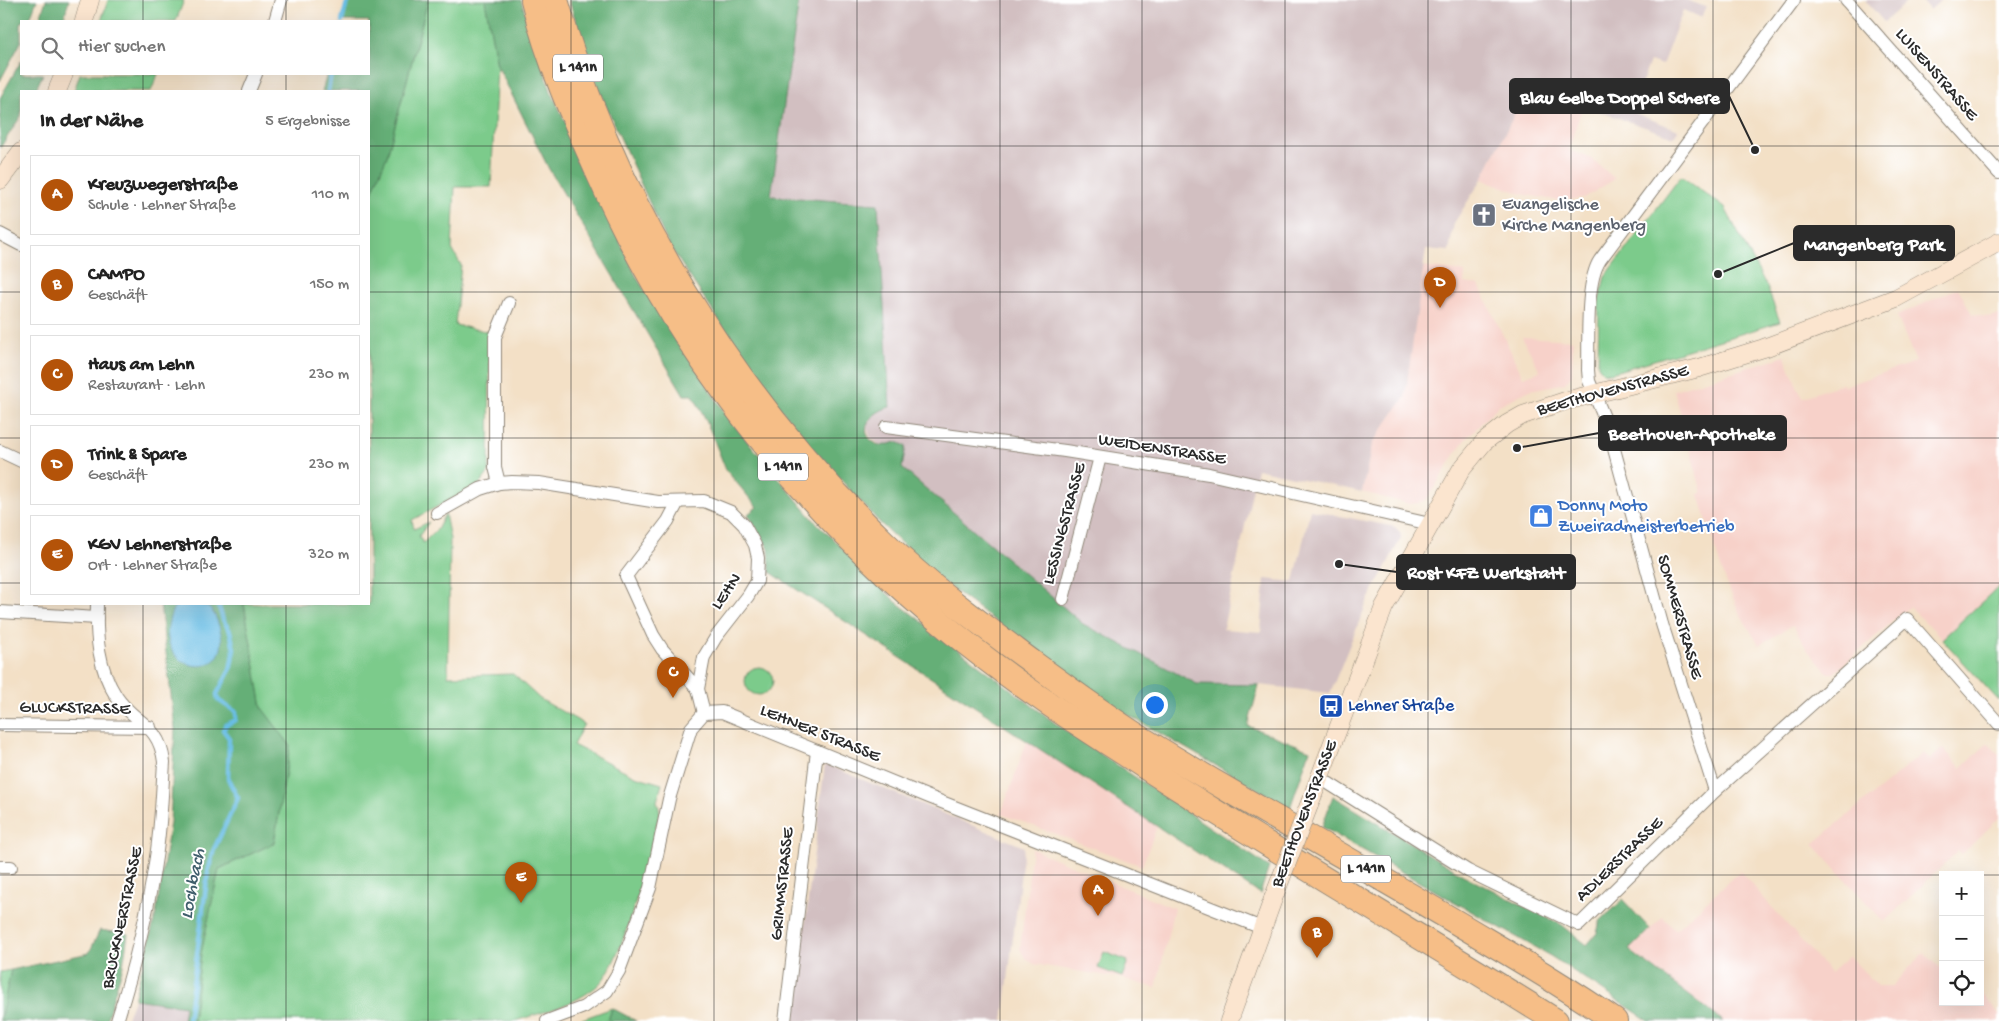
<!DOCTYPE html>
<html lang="de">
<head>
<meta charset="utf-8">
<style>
	body { margin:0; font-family:"Gochi Hand",sans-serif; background:#f2f2f2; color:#222 }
	.controls { position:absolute; right:15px; bottom:15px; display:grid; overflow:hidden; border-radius:0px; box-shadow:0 5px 20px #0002 }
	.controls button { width:45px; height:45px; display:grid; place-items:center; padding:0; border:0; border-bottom:1px solid #e0e0e0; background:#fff; color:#222; font:25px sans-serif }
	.you { position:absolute; left:1154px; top:704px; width:18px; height:18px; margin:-12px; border:4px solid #fff; border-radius:50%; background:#1a73e8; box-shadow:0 0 0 8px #1a73e833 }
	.badge { display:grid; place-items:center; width:32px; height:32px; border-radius:50%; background:#b45309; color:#fff; font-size:16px; font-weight:700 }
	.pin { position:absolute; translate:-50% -41px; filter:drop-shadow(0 1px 2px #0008) }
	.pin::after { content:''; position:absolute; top:26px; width:18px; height:15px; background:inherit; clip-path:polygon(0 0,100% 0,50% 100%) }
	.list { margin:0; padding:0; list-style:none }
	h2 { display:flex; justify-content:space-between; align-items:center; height:65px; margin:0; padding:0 20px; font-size:21px }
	h2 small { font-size:16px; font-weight:400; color:#767676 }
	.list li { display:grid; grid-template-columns:32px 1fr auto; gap:15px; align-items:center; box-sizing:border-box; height:80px; margin:0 10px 10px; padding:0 10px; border:1px solid #e0e0e0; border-radius:0px }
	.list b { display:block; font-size:19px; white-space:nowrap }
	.list p { margin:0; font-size:16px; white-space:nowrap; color:#767676 }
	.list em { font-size:16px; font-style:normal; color:#767676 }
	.icon { flex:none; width:28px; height:28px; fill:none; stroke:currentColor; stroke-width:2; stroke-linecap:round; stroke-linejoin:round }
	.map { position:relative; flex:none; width:1999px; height:1021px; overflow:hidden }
	.search { position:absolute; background:#fff; box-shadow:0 5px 20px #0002; left:20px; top:20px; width:350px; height:55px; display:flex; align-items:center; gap:12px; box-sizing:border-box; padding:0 18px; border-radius:0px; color:#767676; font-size:19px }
	.panel { position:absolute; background:#fff; box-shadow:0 5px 20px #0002; left:20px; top:90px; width:350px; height:515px; border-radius:0px }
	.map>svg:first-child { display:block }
	.built { fill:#f7d1c9 }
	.industrial { fill:#d2bfc1 }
	.green { fill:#7ccb8b; stroke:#547b5b }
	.forest { fill:#65af77; stroke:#486d51 }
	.water { fill:#68bde5; stroke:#4a7488 }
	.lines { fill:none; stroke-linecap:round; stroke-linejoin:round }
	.stream { stroke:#68bde5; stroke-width:4.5 }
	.street-casing { stroke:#8f8678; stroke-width:14 }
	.secondary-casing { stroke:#8f8678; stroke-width:19 }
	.highway-casing { stroke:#8f8678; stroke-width:26 }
	.street { stroke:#fff; stroke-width:12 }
	.secondary { stroke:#fbe5cf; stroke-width:18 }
	.highway { stroke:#f6be87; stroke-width:24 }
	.secondary-bridge-casing { stroke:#8f8678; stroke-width:19; stroke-linecap:butt }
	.secondary-bridge { stroke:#fbe5cf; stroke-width:18 }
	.grid { fill:none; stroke:#2b2b2b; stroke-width:1; stroke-opacity:0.55 }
	.labels { text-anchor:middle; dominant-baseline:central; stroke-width:4; stroke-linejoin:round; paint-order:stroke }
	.shield { fill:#fff; stroke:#6b6b6b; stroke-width:1 }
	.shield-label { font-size:16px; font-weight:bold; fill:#2b2b2b }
	.street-label { font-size:18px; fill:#2b2b2b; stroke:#fff }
	.worship-label { font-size:18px; fill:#5b616d; stroke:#fff; text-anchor:start }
	.shop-label { font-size:18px; fill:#366cbe; stroke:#fff; text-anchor:start }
	.transit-label { font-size:18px; fill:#164399; stroke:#fff; text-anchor:start }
	.water-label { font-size:19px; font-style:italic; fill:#405e6c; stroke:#fff }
	.leader { fill:none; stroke:#2b2b2b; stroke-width:2 }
	.callout-dot { fill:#2b2b2b; stroke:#fff; stroke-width:2 }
	.callout { fill:#2b2b2b; stroke:#2b2b2b; stroke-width:2 }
	.callout-label { font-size:19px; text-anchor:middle; font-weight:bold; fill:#fff }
</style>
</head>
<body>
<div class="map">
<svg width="1999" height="1021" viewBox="0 0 1999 1021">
	<rect width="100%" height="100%" fill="#fff"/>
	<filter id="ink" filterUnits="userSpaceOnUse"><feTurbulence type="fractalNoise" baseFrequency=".02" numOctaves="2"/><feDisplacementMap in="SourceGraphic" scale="10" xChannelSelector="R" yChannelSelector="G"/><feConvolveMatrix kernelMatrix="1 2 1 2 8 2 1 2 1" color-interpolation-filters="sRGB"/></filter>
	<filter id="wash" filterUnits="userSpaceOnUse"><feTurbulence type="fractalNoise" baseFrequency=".0096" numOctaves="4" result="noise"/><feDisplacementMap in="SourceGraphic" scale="20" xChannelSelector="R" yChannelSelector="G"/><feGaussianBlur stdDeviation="1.12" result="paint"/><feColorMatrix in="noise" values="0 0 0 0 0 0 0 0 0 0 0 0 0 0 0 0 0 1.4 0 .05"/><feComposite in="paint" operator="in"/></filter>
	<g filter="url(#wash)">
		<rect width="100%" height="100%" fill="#f3e0c6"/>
		<g class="built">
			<path d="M1528 87 1583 104 1569 150 1592 159 1615 179 1584 198 1560 201 1522 194 1482 179Z"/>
			<path d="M1423 267 1465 272 1464 283 1479 285 1523 377 1540 371 1522 337 1573 340 1572 374 1565 383 1530 390 1499 405 1463 442 1427 499 1420 503 1410 504 1362 492 1372 444 1405 397Z"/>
			<path d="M1958 288 1972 314 1986 317 1999 315V701L1934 630 1909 607 1834 673H1828L1809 652 1793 625 1759 645 1739 612 1722 571 1699 494 1702 493 1674 390 1785 356 1802 398 1843 383 1844 386 1916 362 1897 316Z"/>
			<path d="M1027 741 1157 826 1142 866 1001 814Z"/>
			<path d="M1988 743 1999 754V818L1962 854 1958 851 1884 922 1813 844 1923 753 1930 760 1943 748 1961 768Z"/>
			<path d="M1032 849 1174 908 1156 988 1120 978 1034 964 1025 958 1020 949Z"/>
			<path d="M1740 871 1830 973 1849 956 1878 986H1892L1924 952 1943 971V1002H1980V991L1999 1014V1021H1723L1629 949 1663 917 1675 930Z"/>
		</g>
		<g class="industrial">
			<path d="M799 0H1686L1706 7 1701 18 1683 10 1662 65 1650 61 1641 85 1645 87 1635 113 1678 130 1674 137 1528 87 1482 179 1454 223 1449 251 1426 249 1405 397 1372 444 1362 492 1257 469 1223 629 1261 632 1265 579 1294 582 1310 510 1395 527 1400 532 1401 538 1368 600 1330 693 1259 685 1197 684 1083 624 902 468 905 446 897 443 881 446 870 437 867 428 869 419 877 411 889 408 771 197Z"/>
			<path d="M1865 0H1909L1884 22Z"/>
			<path d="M1921 0H1941L1930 10Z"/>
			<path d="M825 764 1024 847 1003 1021H793Z"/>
			<path d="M134 999 185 1006 183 1021H126Z"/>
		</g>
		<g class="green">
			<path d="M108 0H184L176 21H101Z"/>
			<path d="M428 0H485L497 65 491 187H455L452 249 461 265 455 325 490 332 489 472 480 484 412 520 414 529 429 522 419 536 423 543 438 528 445 514 450 539 448 676 513 674 540 699 584 724 573 745 635 776 662 784 657 801 660 812C649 850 624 965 596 987 572 1006 543 1012 515 1021H193L200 956 219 869 274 843 290 745 262 709 244 604H369V199L387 156Z"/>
			<path d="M80 74H158L151 91H74Z"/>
			<path d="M1681 176 1725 208 1767 287 1780 322 1611 373 1603 372 1598 366 1599 300 1605 277Z"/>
			<path d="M1999 586V701L1942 639Z"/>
			<circle cx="759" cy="681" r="14"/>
			<path d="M1104 952 1128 961 1122 977 1098 968Z"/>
			<path d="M11 970 0 1021V972Z"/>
			<path d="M612 1008 608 1021H577Z"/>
		</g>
		<g class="forest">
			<path d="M0 0H37L29 21H21V42L0 81Z"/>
			<path d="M46 0H69L63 21H39Z"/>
			<path d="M347 0H428L387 156 369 199V91H322L327 74H369V21H341Z"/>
			<path d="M485 0H521L551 91 637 278 729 419 813 519 895 601 1059 726 1269 867 1260 894 770 572 769 549 748 514 757 507 726 470 706 420 693 395H684L549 169 497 65Z"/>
			<path d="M569 0H799L771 196 878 204 890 407C867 413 855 436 881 446L897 442 906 446 902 468 1083 624 1197 684 1259 685 1248 726 1310 750 1290 808 1095 696 939 579 880 523 803 438 758 379 668 244 597 86Z"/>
			<path d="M21 61V74H43L35 91H21V116L0 148V98Z"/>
			<path d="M160 604H244L262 708 290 745 274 843 219 869 201 954 193 1021H183L185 1006 134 999 156 914 170 822 175 728Z"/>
			<path d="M1333 796 1463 875 1562 925 1587 945 1597 933 1600 921 1623 900 1650 929 1629 950 1723 1021H1649L1552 957 1322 827Z"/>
			<path d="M100 930 128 934 123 966 106 1021H0L11 970 89 953Z"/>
			<path d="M612 1008 636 1021H608Z"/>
		</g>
		<path class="water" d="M182 604C201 604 211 602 218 623 242 688 142 676 174 607Z"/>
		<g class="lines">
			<g class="stream">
				<path d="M342 21 346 6 350 0"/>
				<path d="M328 91 331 74"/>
				<path d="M188 1021 208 872 214 849 238 798 228 779 229 738 223 730 226 725 236 720V712L218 700 217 694 230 670 234 649 230 631 223 620 218 604"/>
			</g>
		</g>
	</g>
	<g filter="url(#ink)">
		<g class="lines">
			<defs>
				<g id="street">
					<path d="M1846 0 1999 173"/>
					<path d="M275 21 281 0"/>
					<path d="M249 91 256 74"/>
					<path d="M0 234 21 245"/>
					<path d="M886 427 1065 451 1209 474 1430 524"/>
					<path d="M0 451 21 461"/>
					<path d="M499 483 495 467V337L509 303"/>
					<path d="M678 502 668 521 626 576 653 635 662 649 698 689"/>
					<path d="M437 513 480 489 499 483 512 482 539 483 658 502 704 501 731 512 744 525 755 545 758 558 757 581 748 596 716 637 704 657 698 689 704 713"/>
					<path d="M1063 599 1100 457"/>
					<path d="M97 604C96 636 98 668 116 696 134 724 159 722 164 762 162 793 161 826 156 857 148 912 134 968 117 1021"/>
					<path d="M0 612 97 618"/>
					<path d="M0 725 150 727"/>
					<path d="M1320 778 1468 871 1579 925 1715 791 1907 619 1999 724"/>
					<path d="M1715 791 1662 624 1608 427 1589 381 1588 370C1589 342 1585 282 1600 260L1794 0"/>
					<path d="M0 867H11"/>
					<path d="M547 1021 584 1007 607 991 619 971 650 888 669 799 691 728 704 713 722 712 929 797 1262 928"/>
					<path d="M785 1021 817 751"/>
				</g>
				<g id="secondary">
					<path d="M84 21 90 0"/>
					<path d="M57 91 64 74"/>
					<path d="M0 180 21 152"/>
					<path d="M1316 787 1384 607 1461 470 1484 442 1507 424 1523 415 1565 401 1699 368 1764 348 1896 298 1999 242"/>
					<path d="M1229 1021 1273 899"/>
				</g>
				<g id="highway">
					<path d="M533 0C548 61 573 117 599 175 682 362 814 525 976 651 1031 694 1090 731 1148 769 1283 856 1421 936 1556 1021"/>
					<path d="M556 0C614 203 732 395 884 542 926 583 973 618 1020 653 1061 683 1101 713 1144 740 1257 809 1373 872 1486 940 1530 966 1574 992 1615 1021"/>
				</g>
			</defs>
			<use href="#street" class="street-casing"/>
			<use href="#secondary" class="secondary-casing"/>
			<use href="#highway" class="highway-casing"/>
			<use href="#street" class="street"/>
			<use href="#secondary" class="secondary"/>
			<use href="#highway" class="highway"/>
			<defs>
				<path id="secondary-bridge" d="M1273 899 1316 787"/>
			</defs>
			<use href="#secondary-bridge" class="secondary-bridge-casing"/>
			<use href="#secondary-bridge" class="secondary-bridge"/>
		</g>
	</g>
	<path class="grid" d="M143 0V21M286 0V21M428 0V1021M571 0V1021M714 0V1021M857 0V1021M1000 0V1021M1142 0V1021M1285 0V1021M1428 0V1021M1571 0V1021M1713 0V1021M1856 0V1021M143 74V91M286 74V91M0 146H21M369 146H1999M0 292H21M369 292H1999M0 438H21M369 438H1999M0 583H21M369 583H1999M143 604V1021M286 604V1021M0 729H1999M0 875H1943M1980 875H1999"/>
	<defs>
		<symbol id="church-square" viewBox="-11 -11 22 22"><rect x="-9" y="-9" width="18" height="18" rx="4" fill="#6b7280" stroke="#fff"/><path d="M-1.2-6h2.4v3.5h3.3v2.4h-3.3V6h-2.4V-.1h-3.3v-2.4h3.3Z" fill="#fff"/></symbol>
		<symbol id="shop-square" viewBox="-11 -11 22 22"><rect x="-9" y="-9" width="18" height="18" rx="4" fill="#3f7fe0" stroke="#fff"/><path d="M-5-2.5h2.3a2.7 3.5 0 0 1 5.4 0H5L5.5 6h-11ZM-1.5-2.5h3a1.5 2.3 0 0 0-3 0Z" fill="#fff"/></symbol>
		<symbol id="bus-square" viewBox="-11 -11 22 22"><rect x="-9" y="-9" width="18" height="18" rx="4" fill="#1a4fb4" stroke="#fff"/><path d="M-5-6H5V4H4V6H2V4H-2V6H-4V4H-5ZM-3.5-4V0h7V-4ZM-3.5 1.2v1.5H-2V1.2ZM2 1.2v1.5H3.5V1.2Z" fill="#fff"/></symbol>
	</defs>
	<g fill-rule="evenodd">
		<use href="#church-square" x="1470" y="201" width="28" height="28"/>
		<use href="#shop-square" x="1527" y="502" width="28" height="28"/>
		<use href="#bus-square" x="1317" y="692" width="28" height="28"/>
	</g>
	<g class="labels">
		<g class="shield">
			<rect x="553" y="54.5" width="50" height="27" rx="4"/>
			<rect x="758" y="453.5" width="50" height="27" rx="4"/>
			<rect x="1341" y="855.5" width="50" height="27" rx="4"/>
		</g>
		<g class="shield-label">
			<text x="578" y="68">L 141n</text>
			<text x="783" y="467">L 141n</text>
			<text x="1366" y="869">L 141n</text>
		</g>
		<g class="street-label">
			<text transform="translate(1936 75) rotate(49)">LUISENSTRASSE</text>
			<text transform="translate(1613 391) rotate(-15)">BEETHOVENSTRASSE</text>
			<text transform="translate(1162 450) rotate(9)">WEIDENSTRASSE</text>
			<text transform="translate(1065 524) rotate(-75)">LESSINGSTRASSE</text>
			<text transform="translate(727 592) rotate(-55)">LEHN</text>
			<text transform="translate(1679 617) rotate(74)">SOMMERSTRASSE</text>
			<text transform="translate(75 709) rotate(1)">GLUCKSTRASSE</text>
			<text transform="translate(820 734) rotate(22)">LEHNER STRASSE</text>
			<text transform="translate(1305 814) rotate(-69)">BEETHOVENSTRASSE</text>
			<text transform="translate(1620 860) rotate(-44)">ADLERSTRASSE</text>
			<text transform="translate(783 884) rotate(-84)">GRIMMSTRASSE</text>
			<text transform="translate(123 918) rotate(-78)">BRUCKNERSTRASSE</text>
		</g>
		<g class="worship-label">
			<text x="1502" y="205">Evangelische<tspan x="1502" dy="21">Kirche Mangenberg</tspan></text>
		</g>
		<g class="shop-label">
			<text x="1558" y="506">Donny Moto<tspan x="1558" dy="21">Zweiradmeisterbetrieb</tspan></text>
		</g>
		<g class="transit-label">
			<text x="1348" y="706">Lehner Straße</text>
		</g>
		<g class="water-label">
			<text transform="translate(194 884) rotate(-79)">Lochbach</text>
		</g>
	</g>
	<path class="leader" d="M1755 150L1729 96M1718 274L1794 243M1517 448L1599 433M1339 564L1397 572"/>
	<g class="callout-dot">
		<circle cx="1755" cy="150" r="5"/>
		<circle cx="1718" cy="274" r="5"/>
		<circle cx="1517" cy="448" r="5"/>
		<circle cx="1339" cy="564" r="5"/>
	</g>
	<g class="callout">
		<rect x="1510" y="79" width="219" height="34" rx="5"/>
		<rect x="1794" y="226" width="160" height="34" rx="5"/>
		<rect x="1599" y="416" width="187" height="34" rx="5"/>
		<rect x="1397" y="555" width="178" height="34" rx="5"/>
	</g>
	<g class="callout-label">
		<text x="1620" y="103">Blau Gelbe Doppel Schere</text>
		<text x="1874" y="250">Mangenberg Park</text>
		<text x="1692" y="439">Beethoven-Apotheke</text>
		<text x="1486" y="578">Rost KFZ Werkstatt</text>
	</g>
</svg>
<div class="controls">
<button>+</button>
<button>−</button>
<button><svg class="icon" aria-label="locate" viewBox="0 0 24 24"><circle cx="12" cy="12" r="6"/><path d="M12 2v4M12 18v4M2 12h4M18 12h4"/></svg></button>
</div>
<div class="you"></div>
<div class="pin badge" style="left:1098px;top:916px">A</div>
<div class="pin badge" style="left:1317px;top:958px">B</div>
<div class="pin badge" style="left:673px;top:698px">C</div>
<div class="pin badge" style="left:1440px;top:308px">D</div>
<div class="pin badge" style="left:521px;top:903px">E</div>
<div class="search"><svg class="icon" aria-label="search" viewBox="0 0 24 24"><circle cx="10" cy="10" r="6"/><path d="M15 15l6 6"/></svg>Hier suchen</div>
<section class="panel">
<h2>In der Nähe<small>5 Ergebnisse</small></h2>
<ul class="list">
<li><span class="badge">A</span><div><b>Kreuzwegerstraße</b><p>Schule · Lehner Straße</p></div><em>110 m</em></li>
<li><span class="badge">B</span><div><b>CAMPO</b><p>Geschäft</p></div><em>150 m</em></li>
<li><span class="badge">C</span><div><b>Haus am Lehn</b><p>Restaurant · Lehn</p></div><em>230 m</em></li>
<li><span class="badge">D</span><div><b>Trink &amp; Spare</b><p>Geschäft</p></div><em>230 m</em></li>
<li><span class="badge">E</span><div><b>KGV Lehnerstraße</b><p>Ort · Lehner Straße</p></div><em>320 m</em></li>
</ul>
</section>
</div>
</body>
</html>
